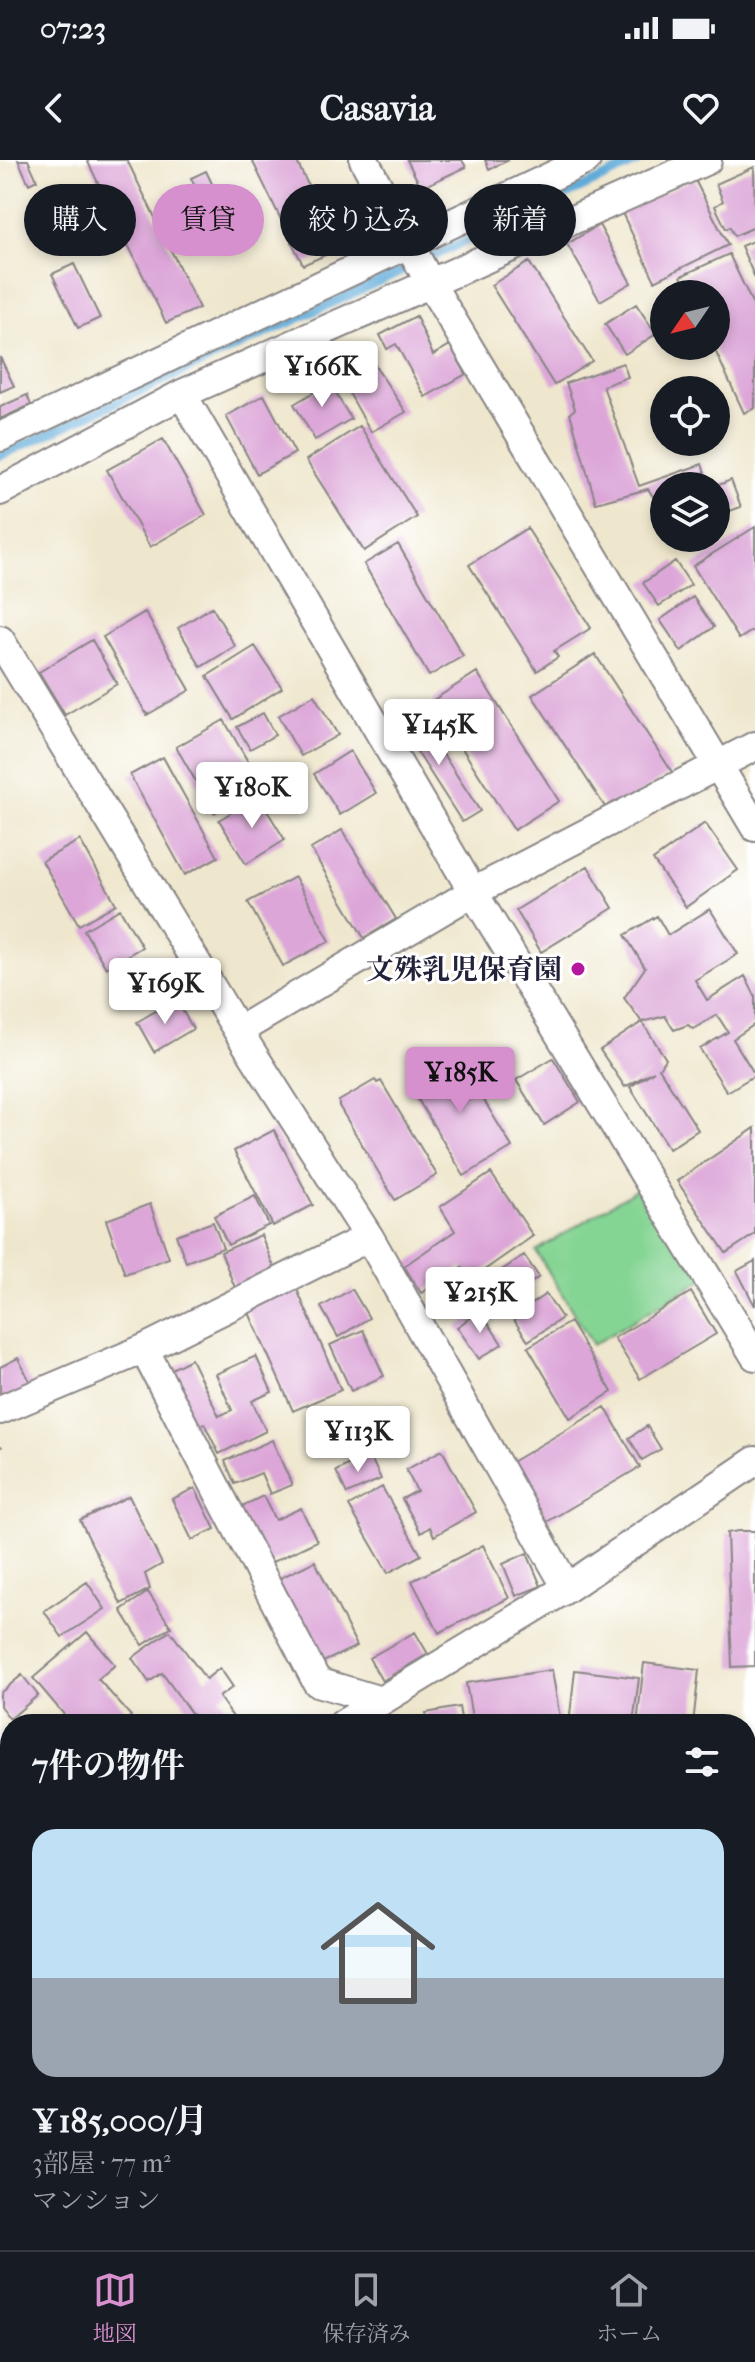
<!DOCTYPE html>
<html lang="ja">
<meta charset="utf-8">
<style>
body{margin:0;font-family:"IM FELL French Canon","Noto Serif JP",serif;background:#242831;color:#f1f3f6;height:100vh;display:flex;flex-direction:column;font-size:30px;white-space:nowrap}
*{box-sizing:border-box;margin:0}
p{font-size:26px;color:#9ea1a6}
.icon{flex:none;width:44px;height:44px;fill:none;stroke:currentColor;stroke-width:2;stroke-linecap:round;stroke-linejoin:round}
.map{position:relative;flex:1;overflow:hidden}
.sheet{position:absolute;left:0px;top:1554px;width:756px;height:536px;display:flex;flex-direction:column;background:#171b24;border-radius:32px 32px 0 0;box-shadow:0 4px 12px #0003}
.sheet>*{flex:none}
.hud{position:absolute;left:24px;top:24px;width:708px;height:72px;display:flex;gap:16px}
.needle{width:52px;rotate:235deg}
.tools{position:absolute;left:650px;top:120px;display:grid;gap:16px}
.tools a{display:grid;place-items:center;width:80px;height:80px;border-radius:50%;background:#171b24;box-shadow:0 4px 12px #0003;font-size:40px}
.price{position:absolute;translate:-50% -68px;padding:0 18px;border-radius:8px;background:#fff;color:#222;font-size:26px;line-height:52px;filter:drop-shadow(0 2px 4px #0008)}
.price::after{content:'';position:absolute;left:50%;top:48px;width:24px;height:18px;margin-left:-12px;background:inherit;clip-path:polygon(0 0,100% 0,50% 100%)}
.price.selected{background:#d690ce;color:#111}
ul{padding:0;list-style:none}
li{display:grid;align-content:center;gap:16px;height:424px;padding:0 32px}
li span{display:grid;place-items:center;height:248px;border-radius:24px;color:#555}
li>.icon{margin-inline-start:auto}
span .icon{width:144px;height:144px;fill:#fffc;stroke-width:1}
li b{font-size:34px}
h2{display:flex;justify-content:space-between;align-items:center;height:96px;padding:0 32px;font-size:34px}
.pill{padding:0 28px;border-radius:36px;background:#171b24;box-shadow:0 4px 12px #0003;font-size:28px;line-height:72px}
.pill.selected{background:#d690ce;color:#111}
.status{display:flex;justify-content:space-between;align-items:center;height:56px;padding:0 40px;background:#171b24;direction:ltr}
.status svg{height:22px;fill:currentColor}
header{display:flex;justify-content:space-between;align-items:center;height:104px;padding:0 32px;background:#171b24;font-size:36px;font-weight:700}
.dock{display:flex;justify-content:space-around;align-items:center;height:112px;border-top:2px solid #363941;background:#171b24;font-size:22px;color:#9ea1a6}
.dock a{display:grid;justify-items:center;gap:4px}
.dock .selected{color:#d690ce}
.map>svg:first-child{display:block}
.green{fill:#84d493;stroke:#537b67;stroke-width:2}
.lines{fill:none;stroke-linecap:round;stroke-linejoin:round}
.stream{stroke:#61abd9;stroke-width:9}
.building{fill:#dca6d8}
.minor-casing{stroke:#888484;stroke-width:32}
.trunk-casing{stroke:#888484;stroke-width:48}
.path{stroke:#888484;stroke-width:5;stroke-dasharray:2 6;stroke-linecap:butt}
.minor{stroke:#fff;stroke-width:28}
.trunk{stroke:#fff;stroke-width:44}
.poi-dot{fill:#b5179e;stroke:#fff;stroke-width:3}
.labels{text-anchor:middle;stroke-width:6;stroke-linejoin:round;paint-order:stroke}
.poi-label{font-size:28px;font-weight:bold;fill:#22223b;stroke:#fff;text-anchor:end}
</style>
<div class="status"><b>07:23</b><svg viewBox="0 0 49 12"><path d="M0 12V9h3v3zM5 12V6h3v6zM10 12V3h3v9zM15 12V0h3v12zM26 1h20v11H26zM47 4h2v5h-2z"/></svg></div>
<header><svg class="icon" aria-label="back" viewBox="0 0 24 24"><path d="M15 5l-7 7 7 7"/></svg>Casavia<svg class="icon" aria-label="heart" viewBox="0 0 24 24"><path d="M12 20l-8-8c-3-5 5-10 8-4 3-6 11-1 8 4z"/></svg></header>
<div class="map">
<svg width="755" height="2090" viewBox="0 0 755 2090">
<rect width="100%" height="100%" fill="#fff"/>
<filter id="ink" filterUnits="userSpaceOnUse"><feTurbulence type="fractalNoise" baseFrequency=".0125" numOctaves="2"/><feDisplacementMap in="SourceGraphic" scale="16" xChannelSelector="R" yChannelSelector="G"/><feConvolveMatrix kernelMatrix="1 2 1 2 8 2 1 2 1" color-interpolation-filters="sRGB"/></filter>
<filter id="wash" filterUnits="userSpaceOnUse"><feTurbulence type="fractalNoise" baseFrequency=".006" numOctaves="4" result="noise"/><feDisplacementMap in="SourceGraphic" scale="32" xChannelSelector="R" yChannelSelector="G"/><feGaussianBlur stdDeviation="1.8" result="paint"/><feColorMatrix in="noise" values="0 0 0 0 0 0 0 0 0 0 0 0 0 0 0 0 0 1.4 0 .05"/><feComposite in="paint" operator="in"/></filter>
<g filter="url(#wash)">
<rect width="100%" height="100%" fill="#efe7cd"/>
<!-- green -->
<path class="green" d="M648 1022 706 1117 593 1185 536 1091Z
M746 2056 755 2058V2090H725L727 2080H746Z"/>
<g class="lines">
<!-- stream -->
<path class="stream" d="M0 296 642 0"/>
</g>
<g id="blocks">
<!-- building -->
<path class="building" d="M18 0H28L37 20 29 24Z
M87 0H127L199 148 166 163Z
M252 0H296L339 89 303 105Z
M407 0H462L466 7 421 28Z
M485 0H509L489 9Z
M754 7 755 67 734 76 730 67 726 69 715 46 723 41 716 24Z
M206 11 241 85 225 92 191 18Z
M694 18 728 85 655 121 622 53Z
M50 59 58 70 38 83 31 71Z
M599 65 631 123 600 141 567 84Z
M755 80V118L741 86Z
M729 94 755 149V248L744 253 713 186H716V134H689L681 116Z
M529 102 592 201 554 225 491 125Z
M74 104 100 158 78 168 52 114Z
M636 144 656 174 625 194 605 164Z
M416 156 433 195 450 185 466 214 425 237 396 184 387 189 380 175Z
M353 189 360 202 369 197 406 252 371 272 331 201Z
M0 197 14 226 0 232Z
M623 203 628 217 603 226 639 326 702 304 709 326H664V353L648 329 596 343 570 253 575 249 566 223Z
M324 213 351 259 315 280 294 244 319 229 314 219Z
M27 235 31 245 0 259V247Z
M264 235 295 293 257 314 226 256Z
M360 266 417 357 364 391 306 300Z
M163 279 206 355 150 387 107 310Z
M731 320 741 347 716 356V326Z
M755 367V469L739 479 693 406Z
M527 368 591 468 554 491 558 497 537 511 469 405Z
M398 384 463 496 429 516 364 404Z
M675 401 691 425 659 446 643 423Z
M693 437 714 467 681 491 660 460Z
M212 447 235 486 201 507 178 468Z
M145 452 190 530 147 555 103 477Z
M92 480 117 524 65 555 39 512Z
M255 486 282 528 233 559 207 516Z
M595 494 672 612 609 653 532 535Z
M477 512 559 641 514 670 432 541Z
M314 535 338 575 301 596 278 556Z
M415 551 480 651 462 662 398 562Z
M263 553 275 575 250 589 237 567Z
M224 560 262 626 214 653 176 587Z
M350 591 376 633 340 655 314 614Z
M163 597 218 697 185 715 130 615Z
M258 636 285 680 246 704 219 660Z
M705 663 738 710 686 747 653 700Z
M342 670 396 759 364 778 311 689Z
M80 680 116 744 79 765 42 701Z
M588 706 613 748 541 792 516 750Z
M295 717 330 781 283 806 248 742Z
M120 749 142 787 106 808 84 770Z
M710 749 738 794 695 820 707 840 745 816 755 836V864L733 879 755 915 727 932 700 889 728 872 717 855 693 869 688 865 674 870 665 856 642 862 624 838 645 808 625 775 657 756 668 775Z
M176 839 193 869 154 892 137 862Z
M642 862 666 899 659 908 698 970 669 989 630 927 654 911 625 927 600 890Z
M456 894 512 987 464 1016 408 923Z
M553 898 580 942 544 965 516 920Z
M375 920 377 923 381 921 437 1015 395 1040 339 946V941Z
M755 968V1074L726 1093 677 1021Z
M274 970 313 1045 273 1066 234 991Z
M491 1013 533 1076 470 1120 462 1107 421 1133 404 1106 455 1071 440 1047Z
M255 1036 269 1065 228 1085 214 1056Z
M150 1044 169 1098 125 1114 106 1060Z
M213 1062 223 1088 186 1102 176 1075Z
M261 1075 278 1117 237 1133 221 1092Z
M524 1095 539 1117 504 1141 489 1119Z
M755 1101V1146L737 1111Z
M295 1125 341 1230 293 1251 246 1146Z
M352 1129 369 1158 338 1177 321 1147Z
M691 1132 716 1174 640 1219 614 1178Z
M546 1134 562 1158 528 1181 512 1157Z
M480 1151 502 1184 479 1199 457 1167Z
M570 1162 612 1232 570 1258 528 1187Z
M363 1170 384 1216 351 1231 330 1185Z
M256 1196 272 1232 252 1241 266 1271 219 1294 204 1263 185 1272 158 1216 191 1199 219 1256 232 1250 216 1214Z
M18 1198 33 1227 0 1245V1207Z
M605 1247 640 1307 545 1363 510 1303Z
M647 1266 661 1289 642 1300 629 1278Z
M272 1280 292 1325 270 1334 261 1313 235 1324 225 1301Z
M442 1290 476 1352 434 1376 430 1367 421 1373 402 1339 417 1331 406 1310Z
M369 1294 381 1319 347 1334 336 1311Z
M382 1327 421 1395 388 1413 349 1346Z
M195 1328 215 1369 192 1380 172 1339Z
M129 1336 162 1404 145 1414 150 1429 121 1444 80 1360Z
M263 1336 275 1360 301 1348 317 1381 264 1406 236 1349Z
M738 1371H755V1506L732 1507 727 1373Z
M483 1385 509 1438 439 1473 412 1421Z
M527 1393 541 1426 516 1436 503 1404Z
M315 1401 357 1486 315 1506 274 1421Z
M87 1422 105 1449 62 1477 44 1451Z
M148 1432 171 1467 143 1485 121 1450Z
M170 1471 206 1519 220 1508 233 1527 219 1537 235 1560 230 1564H199L162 1513 149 1522 132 1498Z
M87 1472 115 1505 98 1519 131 1556 122 1564H72L33 1518Z
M415 1472 428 1494 382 1521 369 1498Z
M644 1503 699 1510 693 1564H637Z
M552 1510 561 1564H473L466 1523Z
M575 1510 639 1518 633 1564H569Z
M22 1515 38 1535 10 1559 0 1546V1533Z
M459 1547 462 1564H428L426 1553Z
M746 1788 755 1789V1888L746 1886Z
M1 1888 10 1916V1961L0 1964Z
M753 1933H755V2008L746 2000Z
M10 1965V2050L2 2053 0 1968Z
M55 2081 56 2090H27L26 2084Z
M212 2086 213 2090H182V2088Z"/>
</g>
</g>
<g filter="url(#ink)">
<use href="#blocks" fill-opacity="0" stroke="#888484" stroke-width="2"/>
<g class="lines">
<!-- minor casing -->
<g class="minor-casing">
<path id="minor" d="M364 0 430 123 755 667
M182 234 473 732 755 1196
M0 277 586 0
M0 331 182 234 707 0
M0 480 238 871 369 1077 567 1428
M238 871 473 732 755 586
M144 1189 317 1522 381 1541
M0 1250 144 1189 369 1077
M343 1564 567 1428 755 1301
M0 1601 10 1603
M0 1687 10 1685
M0 1839 10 1829
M746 2033 755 2034
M0 2063 10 2061
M517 2090 519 2080"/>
</g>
<!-- trunk casing -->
<g class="trunk-casing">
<path id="trunk" d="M0 1650H10
M746 1679 755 1680
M746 1749 755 1750"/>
</g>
<!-- path -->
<path class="path" d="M0 1286V1292"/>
<!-- minor -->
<use href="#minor" class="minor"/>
<!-- trunk -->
<use href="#trunk" class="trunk"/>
</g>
</g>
<!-- markers -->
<circle class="poi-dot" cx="578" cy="809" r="8"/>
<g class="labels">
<!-- poi labels -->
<g class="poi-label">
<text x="562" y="819">文殊乳児保育園</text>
</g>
</g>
</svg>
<div class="tools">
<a><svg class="needle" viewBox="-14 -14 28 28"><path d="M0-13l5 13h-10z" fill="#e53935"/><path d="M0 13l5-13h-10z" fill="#9ea1a6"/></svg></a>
<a><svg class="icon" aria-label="locate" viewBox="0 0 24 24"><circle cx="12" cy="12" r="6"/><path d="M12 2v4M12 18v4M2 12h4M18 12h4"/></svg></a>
<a><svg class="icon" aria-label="layers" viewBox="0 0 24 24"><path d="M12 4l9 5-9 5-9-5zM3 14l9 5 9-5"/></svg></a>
</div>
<b class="price" style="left:322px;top:249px">¥166K</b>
<b class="price" style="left:439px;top:607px">¥145K</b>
<b class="price" style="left:252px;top:670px">¥180K</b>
<b class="price" style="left:165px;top:866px">¥169K</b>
<b class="price selected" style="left:460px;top:955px">¥185K</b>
<b class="price" style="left:480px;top:1175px">¥215K</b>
<b class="price" style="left:358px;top:1314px">¥113K</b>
<div class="hud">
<a class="pill">購入</a>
<a class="pill selected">賃貸</a>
<a class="pill">絞り込み</a>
<a class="pill">新着</a>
</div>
<section class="sheet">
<h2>7件の物件<svg class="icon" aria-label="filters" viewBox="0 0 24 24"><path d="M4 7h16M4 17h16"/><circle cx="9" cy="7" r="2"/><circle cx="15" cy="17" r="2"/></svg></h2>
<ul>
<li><span style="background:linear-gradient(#bfe0f5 60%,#9aa5b1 0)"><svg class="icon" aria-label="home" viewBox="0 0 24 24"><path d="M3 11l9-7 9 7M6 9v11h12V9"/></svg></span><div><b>¥185,000/月</b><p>3部屋 · 77 m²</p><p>マンション</p></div></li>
</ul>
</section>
</div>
<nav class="dock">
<a class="selected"><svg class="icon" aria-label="map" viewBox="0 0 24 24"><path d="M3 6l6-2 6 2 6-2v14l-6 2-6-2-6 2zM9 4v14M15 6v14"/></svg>地図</a>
<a><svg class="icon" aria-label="saved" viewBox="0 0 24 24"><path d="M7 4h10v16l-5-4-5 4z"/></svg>保存済み</a>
<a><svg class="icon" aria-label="home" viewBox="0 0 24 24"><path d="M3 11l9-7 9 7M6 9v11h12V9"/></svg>ホーム</a>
</nav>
